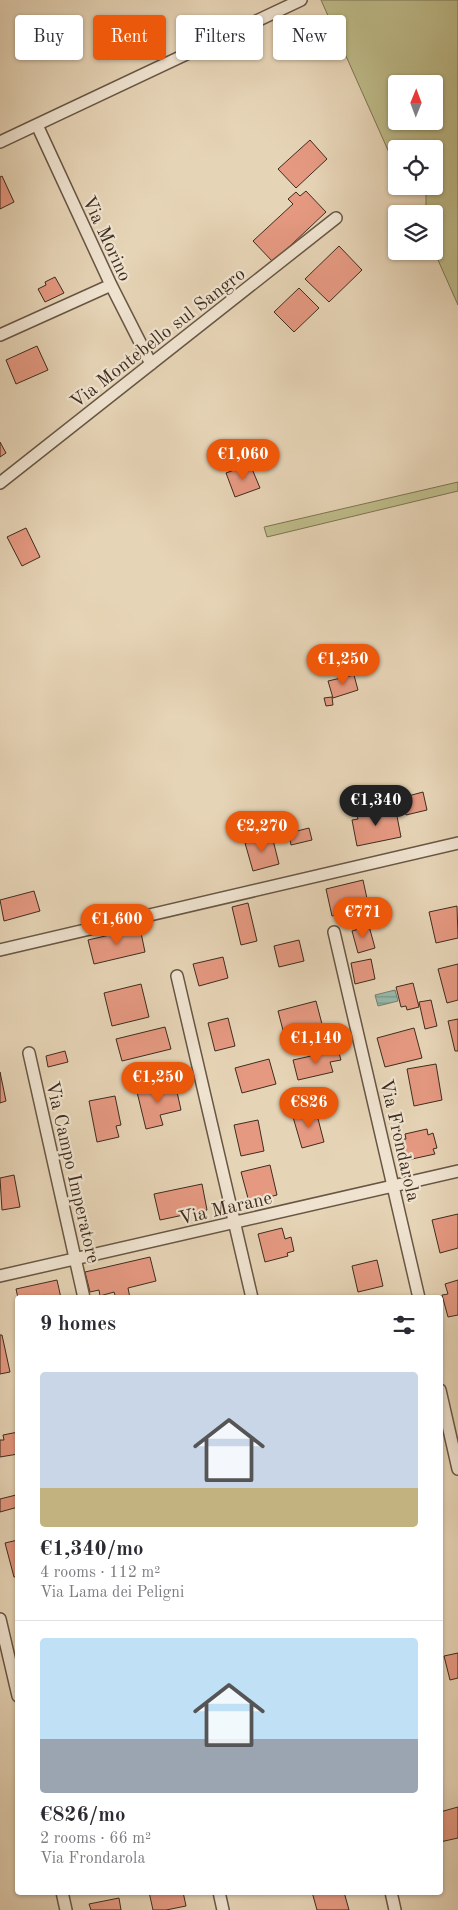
<!DOCTYPE html>
<meta charset="utf-8">
<style>
body{margin:0;font-family:"Old Standard TT",serif;background:#f7f7f7;color:#2b2b33;height:100vh;display:flex;flex-direction:column;font-size:19px;white-space:nowrap}
*{box-sizing:border-box;margin:0}
p{font-size:16px;color:#7c7c81}
.icon{flex:none;width:28px;height:28px;fill:none;stroke:currentColor;stroke-width:2;stroke-linecap:round;stroke-linejoin:round}
.map{position:relative;flex:1;overflow:hidden}
.panel{position:absolute;left:15px;top:1295px;width:428px;height:600px;display:flex;flex-direction:column;background:#fff;border-radius:5px;box-shadow:0 1px 4px #0004}
.panel>*{flex:none}
.hud{position:absolute;left:15px;top:15px;width:429px;height:45px;display:flex;gap:10px}
.needle{width:32px;rotate:1deg}
.controls{position:absolute;left:388px;top:75px;display:grid;gap:10px}
.controls a{display:grid;place-items:center;width:55px;height:55px;border-radius:5px;background:#fff;box-shadow:0 1px 4px #0004;font-size:25px}
.price{position:absolute;translate:-50% -42px;padding:0 11px;border-radius:18px;background:#ea580c;color:#fff;font-size:16px;line-height:32px;filter:drop-shadow(0 1px 2px #0008)}
.price::after{content:'';position:absolute;left:50%;top:30px;width:15px;height:11px;margin-left:-8px;background:inherit;clip-path:polygon(0 0,100% 0,50% 100%)}
.price.current{background:#222;color:#fff}
ul{padding:0;list-style:none}
li{display:grid;align-content:center;gap:10px;height:265px;padding:0 25px}
li+li{border-top:1px solid #e1e1e2}
li span{display:grid;place-items:center;height:155px;border-radius:5px;color:#555}
li>.icon{margin-inline-start:auto}
span .icon{width:90px;height:90px;fill:#fffc;stroke-width:1}
li b{font-size:21px}
h2{display:flex;justify-content:space-between;align-items:center;height:60px;padding:0 25px;font-size:21px}
.tag{padding:0 18px;border-radius:5px;background:#fff;box-shadow:0 1px 4px #0004;font-size:18px;line-height:45px}
.tag.current{background:#ea580c;color:#fff}
.map>svg:first-child{display:block}
.green{fill:#bdbb89;stroke:#7e7454;fill-rule:evenodd}
.water{fill:url(#water-rules);stroke:#738072}
.building{fill:#e59981;stroke:#3e2c1e}
.lines{fill:none;stroke-linecap:round;stroke-linejoin:round}
.minor-casing{stroke:#685644;stroke-width:14}
.minor{stroke:#efe3d0;stroke-width:11}
.labels{text-anchor:middle;stroke-width:4.5;stroke-linejoin:round;paint-order:stroke}
.street-label{font-size:19px;fill:#3e2c1e;stroke:#efe3d0}
</style>
<div class="map">
<svg width="458" height="1910" viewBox="0 0 458 1910">
<defs>
<pattern id="water-rules" width="6" height="5" patternUnits="userSpaceOnUse" patternTransform="scale(1.25)"><rect width="6" height="5" fill="#97b8aa"/><path d="M0 2.5h6" fill="none" stroke="#7d968a"/></pattern>
</defs>
<rect width="100%" height="100%" fill="#e6d4b6"/>
<filter id="stains"><feTurbulence type="fractalNoise" baseFrequency=".004" numOctaves="4"/><feColorMatrix values="0 0 0 0 .2 0 0 0 0 .09 0 0 0 0 .02 0 0 0 .5 -.17"/></filter>
<radialGradient id="worn" r=".72"><stop offset=".6" stop-color="#630" stop-opacity="0"/><stop offset="1" stop-color="#630" stop-opacity=".3"/></radialGradient>
<!-- green -->
<path class="green" d="M321 0H458V305L434 251V214H426V192L417 186H434V149H396V164L391 157ZM396 84H434V121H396Z
M458 482V491L267 537 264 527Z"/>
<!-- water -->
<path class="water" d="M395 990 398 1001 378 1006 375 995Z"/>
<!-- building -->
<path class="building" d="M310 140 327 159 296 188 278 169Z
M2 176 14 202 0 209V177Z
M306 191 326 212 273 262 253 241 293 204 288 199 296 192 300 196Z
M339 246 362 270 329 302 305 279Z
M55 277 64 293 45 302 38 289 46 285 45 282Z
M299 288 319 308 294 332 274 312Z
M37 346 48 370 16 384 6 360Z
M0 442 6 453 0 457Z
M250 464 260 488 235 497 226 473Z
M26 528 40 557 22 566 7 537Z
M354 675 358 690 333 698 328 681Z
M332 697 333 705 326 706 324 698Z
M423 792 427 810 406 815 403 805 399 807 397 799Z
M391 809 392 812 396 811 401 837 357 846 352 820 358 819 357 816Z
M309 828 312 840 291 845 289 833Z
M272 836 279 864 253 871 245 843Z
M363 880 369 908 332 916 326 889Z
M34 891 40 911 4 921 0 900Z
M248 903 257 941 241 945 232 907Z
M457 906 458 938 436 943 429 912Z
M369 926 375 948 358 953 352 931Z
M140 928 145 952 94 964 88 940Z
M299 940 304 961 279 967 274 946Z
M223 957 228 978 199 986 193 964Z
M371 959 375 979 355 984 351 963Z
M458 964V1000L447 1003 438 969Z
M413 983 419 1007 407 1010 406 1006 401 1007 396 987Z
M141 984 149 1017 112 1026 104 993Z
M431 1000 437 1026 425 1029 419 1002Z
M316 1001 322 1024 284 1034 278 1011Z
M228 1018 235 1046 215 1051 208 1023Z
M458 1019V1051H455L448 1021Z
M165 1027 171 1049 122 1061 116 1039Z
M414 1028 422 1058 385 1067 377 1038Z
M338 1050 341 1060 330 1062 333 1072 298 1080 293 1060Z
M65 1051 68 1062 48 1067 46 1056Z
M269 1059 276 1084 242 1093 235 1068Z
M436 1064 442 1100 414 1106 407 1069Z
M0 1072 6 1101 0 1103Z
M175 1083 181 1110 160 1115 163 1125 146 1129 137 1092Z
M115 1096 121 1125 116 1126 119 1137 97 1142 89 1101Z
M316 1111 324 1142 302 1148 293 1117Z
M258 1120 264 1151 241 1156 234 1125Z
M427 1129 428 1135 433 1133 437 1148 433 1149 435 1154 403 1161 398 1140 406 1139 405 1134Z
M270 1165 277 1195 249 1202 241 1172Z
M14 1175 20 1207 2 1210 0 1178Z
M202 1184 207 1210 160 1220 154 1194Z
M458 1214V1248L440 1253 432 1220Z
M282 1228 285 1239 291 1237 294 1251 287 1253 288 1256 265 1262 258 1234Z
M150 1257 156 1281 128 1288 130 1298H116L114 1292 100 1296 99 1290 90 1292 85 1272Z
M377 1260 383 1286 358 1292 352 1266Z
M57 1280 61 1298H18L16 1289Z
M458 1280V1315L448 1317 442 1295 448 1294 445 1284Z
M0 1335H2L10 1372 0 1374Z
M18 1432V1454L0 1457V1440H4L3 1435Z
M16 1495 18 1507 0 1512V1499Z
M18 1540V1577H14L5 1543Z
M458 1653V1678L450 1680 444 1656Z
M458 1807V1838L440 1842V1812Z
M149 1892H183L186 1906 166 1910H153Z
M312 1892H344L349 1910H317Z
M119 1898 121 1910H91L89 1904Z"/>
<g class="lines">
<!-- minor casing -->
<g class="minor-casing">
<path id="minor" d="M37 125 111 285 151 364
M0 142 301 0
M0 335 111 285
M0 483 336 218
M334 932 419 1298
M0 950 458 843
M177 976 252 1298
M29 1053 84 1298
M0 1276 458 1171
M440 1390 458 1469
M0 1619 18 1696
M62 1892 66 1910
M219 1892 223 1910
M391 1892 395 1910"/>
</g>
<!-- minor -->
<use href="#minor" class="minor"/>
</g>
<g class="labels">
<!-- street labels -->
<g class="street-label">
<text transform="translate(108 238) rotate(65)" y="7">Via Morino</text>
<text transform="translate(157 337) rotate(-38)" y="7">Via Montebello sul Sangro</text>
<text transform="translate(401 1140) rotate(77)" y="7">Via Frondarola</text>
<text transform="translate(74 1172) rotate(77)" y="7">Via Campo Imperatore</text>
<text transform="translate(225 1207) rotate(-13)" y="7">Via Marane</text>
</g>
</g>
<rect width="100%" height="100%" filter="url(#stains)"/>
<rect width="100%" height="100%" fill="url(#worn)"/>
</svg>
<div class="controls">
<a><svg class="needle" viewBox="-14 -14 28 28"><path d="M0-13l5 13h-10z" fill="#e53935"/><path d="M0 13l5-13h-10z" fill="#7c7c81"/></svg></a>
<a><svg class="icon" aria-label="locate" viewBox="0 0 24 24"><circle cx="12" cy="12" r="6"/><path d="M12 2v4M12 18v4M2 12h4M18 12h4"/></svg></a>
<a><svg class="icon" aria-label="layers" viewBox="0 0 24 24"><path d="M12 4l9 5-9 5-9-5zM3 14l9 5 9-5"/></svg></a>
</div>
<b class="price" style="left:243px;top:481px">€1,060</b>
<b class="price" style="left:343px;top:686px">€1,250</b>
<b class="price current" style="left:376px;top:827px">€1,340</b>
<b class="price" style="left:262px;top:853px">€2,270</b>
<b class="price" style="left:363px;top:939px">€771</b>
<b class="price" style="left:117px;top:946px">€1,600</b>
<b class="price" style="left:316px;top:1065px">€1,140</b>
<b class="price" style="left:158px;top:1104px">€1,250</b>
<b class="price" style="left:309px;top:1129px">€826</b>
<div class="hud">
<a class="tag">Buy</a>
<a class="tag current">Rent</a>
<a class="tag">Filters</a>
<a class="tag">New</a>
</div>
<section class="panel">
<h2>9 homes<svg class="icon" aria-label="filters" viewBox="0 0 24 24"><path d="M4 7h16M4 17h16"/><circle cx="9" cy="7" r="2"/><circle cx="15" cy="17" r="2"/></svg></h2>
<ul>
<li><span style="background:linear-gradient(#c9d6e8 75%,#c2b280 0)"><svg class="icon" aria-label="home" viewBox="0 0 24 24"><path d="M3 11l9-7 9 7M6 9v11h12V9"/></svg></span><div><b>€1,340/mo</b><p>4 rooms · 112 m²</p><p>Via Lama dei Peligni</p></div></li>
<li><span style="background:linear-gradient(#bfe0f5 65%,#9aa5b1 0)"><svg class="icon" aria-label="home" viewBox="0 0 24 24"><path d="M3 11l9-7 9 7M6 9v11h12V9"/></svg></span><div><b>€826/mo</b><p>2 rooms · 66 m²</p><p>Via Frondarola</p></div></li>
</ul>
</section>
</div>
